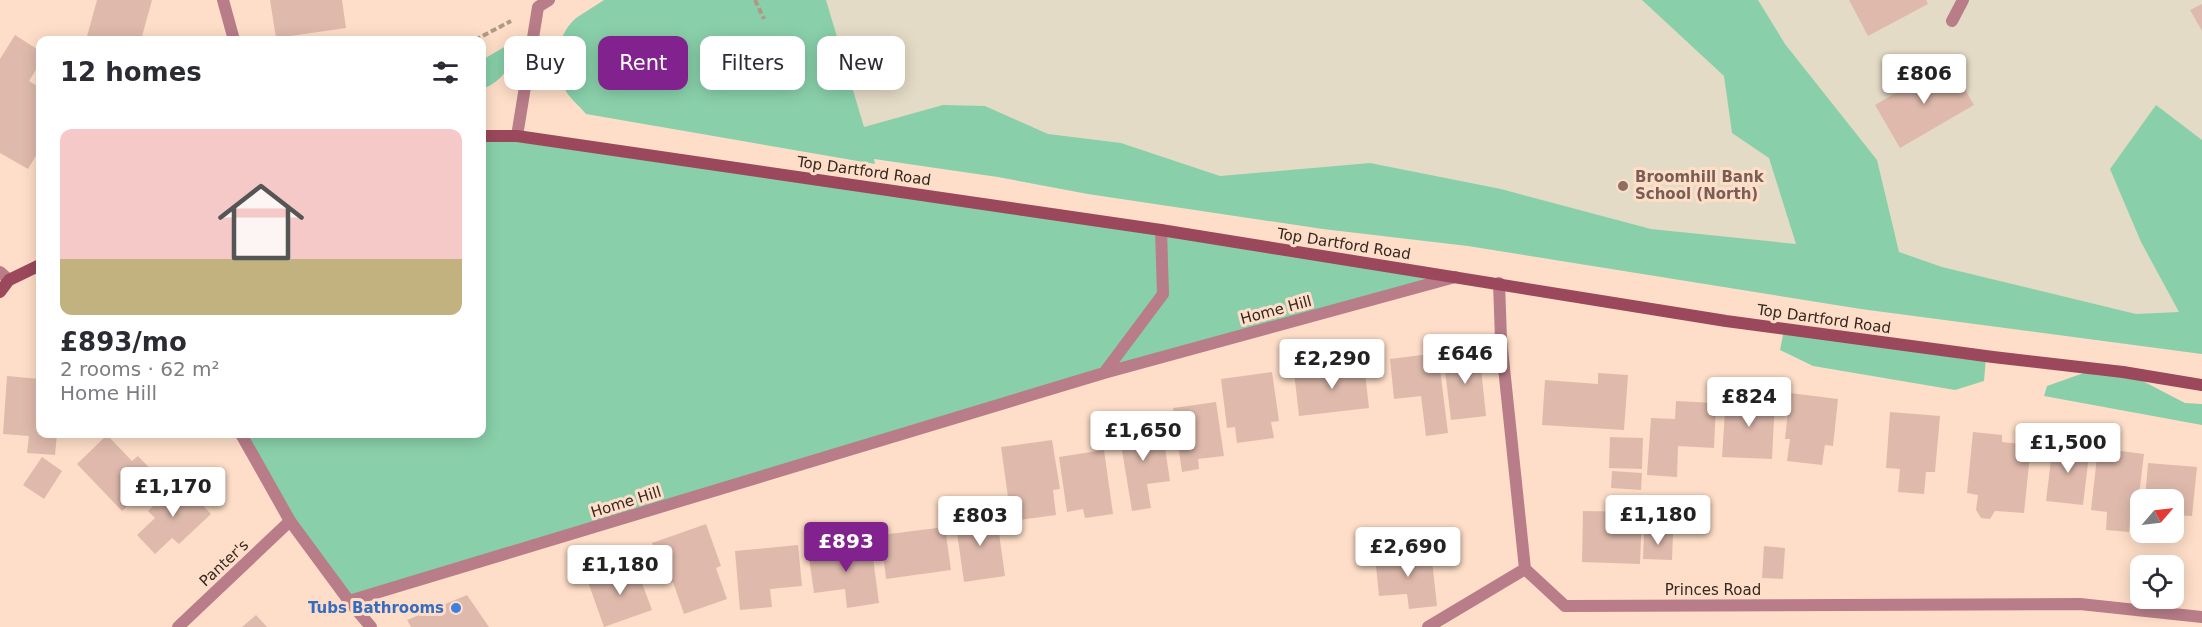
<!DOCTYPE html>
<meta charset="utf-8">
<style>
body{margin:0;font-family:"DejaVu Sans",sans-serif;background:#f2f2f3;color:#2b2b33;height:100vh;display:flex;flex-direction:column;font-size:22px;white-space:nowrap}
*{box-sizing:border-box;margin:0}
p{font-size:20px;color:#7c7c81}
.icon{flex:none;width:33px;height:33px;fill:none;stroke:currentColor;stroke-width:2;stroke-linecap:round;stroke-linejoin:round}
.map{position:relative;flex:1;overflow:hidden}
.panel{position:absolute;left:36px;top:36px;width:450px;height:402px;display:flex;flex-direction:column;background:#fff;border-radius:12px;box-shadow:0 3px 15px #0003}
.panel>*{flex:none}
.banner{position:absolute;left:504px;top:36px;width:570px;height:54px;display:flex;gap:12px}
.needle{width:39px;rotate:62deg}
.fabs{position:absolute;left:2130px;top:489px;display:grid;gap:12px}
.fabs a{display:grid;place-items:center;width:54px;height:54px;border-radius:12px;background:#fff;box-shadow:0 3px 15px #0003;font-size:30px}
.price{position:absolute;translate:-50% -51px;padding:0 14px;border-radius:6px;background:#fff;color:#222;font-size:20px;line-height:39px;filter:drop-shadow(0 2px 3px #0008)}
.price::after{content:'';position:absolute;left:50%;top:36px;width:18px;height:14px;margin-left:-9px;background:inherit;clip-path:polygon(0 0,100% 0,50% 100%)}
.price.active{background:#82228e;color:#fff}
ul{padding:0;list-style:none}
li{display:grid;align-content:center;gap:12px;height:318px;padding:0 24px}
li span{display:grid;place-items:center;height:186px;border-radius:12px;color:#555}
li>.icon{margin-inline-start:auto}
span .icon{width:108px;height:108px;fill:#fffc;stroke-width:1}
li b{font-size:26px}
h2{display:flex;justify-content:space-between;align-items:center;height:72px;padding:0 24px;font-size:26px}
.tag{padding:0 21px;border-radius:12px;background:#fff;box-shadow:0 3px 15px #0003;font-size:21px;line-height:54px}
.tag.active{background:#82228e;color:#fff}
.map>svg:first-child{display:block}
.education{fill:#e4dbc6}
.green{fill:#89d0aa}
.building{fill:#dfbaac}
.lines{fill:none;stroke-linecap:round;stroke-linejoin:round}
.path{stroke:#b09887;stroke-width:4;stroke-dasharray:6 3;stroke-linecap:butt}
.service{stroke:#b87d88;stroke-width:12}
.minor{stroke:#b87d88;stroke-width:12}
.tertiary{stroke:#b87d88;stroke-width:12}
.secondary{stroke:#9c485c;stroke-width:12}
.education-dot{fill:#8d6e63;stroke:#fedec8;stroke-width:2}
.shop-dot{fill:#3f7fe0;stroke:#fedec8;stroke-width:2}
.labels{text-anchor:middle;stroke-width:6;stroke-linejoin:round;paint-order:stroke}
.street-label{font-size:15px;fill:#33271f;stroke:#fedec8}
.education-label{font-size:15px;font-weight:bold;fill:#785e54;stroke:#fedec8;text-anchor:start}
.shop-label{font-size:15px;font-weight:bold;fill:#366cbe;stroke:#fedec8;text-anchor:end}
</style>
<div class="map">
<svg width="2202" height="627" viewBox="0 0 2202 627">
<rect width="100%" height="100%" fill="#fedec8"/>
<!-- education -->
<path class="education" d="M604 0H2202V354L1861 309 1468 246 1323 229 1088 194 998 177 900 163Z"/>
<!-- green -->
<path class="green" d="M604 0H826L864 127 943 105 985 106 1048 134 1121 143 1220 176 1370 163 1501 189 1651 229 1796 244 1769 158 1732 133 1724 76 1642 0H1758L1785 44 1877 160 1899 252 1942 267 2136 314 2179 312 2141 242 2110 169 2156 105 2202 140V354L1861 309 1468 246 1323 229 1088 194 998 177 874 159 875 164 586 114C580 107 572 100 567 93 554 69 554 37 576 18 585 12 595 6 604 0Z
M506 46C518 65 499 83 482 89V60Z
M482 137 1160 231 1162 294 1104 372 349 599 292 518 243 434H482Z
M1162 232 1455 276 1106 371 1164 295Z
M1784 330 1986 358 1984 381 1955 390 1813 366 1780 350Z
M2095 369 2133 376 2185 403 2202 404V425L2044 396 2047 386Z"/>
<!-- building -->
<path class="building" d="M97 0H152L141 40H86Z
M270 0H342L346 28 276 38Z
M1849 0H1926L1928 4 1868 36Z
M2202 4V31L2190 10Z
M15 35 40 51V63L29 81 40 88V149L28 169 0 153V59Z
M1949 62 1974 105 1900 148 1875 105Z
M1479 350 1486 416 1451 420 1443 354Z
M1438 353 1448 433 1426 436 1421 396 1394 399 1390 359Z
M1364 364 1369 408 1299 416 1294 372Z
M1272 372 1279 421 1271 422 1274 438 1237 443 1235 427 1227 428 1221 379Z
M1598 373 1628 375 1624 430 1542 425 1545 380 1598 384Z
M7 376 40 379V434H57L55 455 27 453 29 436 3 434Z
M1790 393 1838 399 1833 446 1825 445 1822 465 1787 461 1790 439H1785Z
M1726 396 1775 399 1772 459 1722 457Z
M1676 401 1716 403 1714 448 1678 446 1677 477 1647 475 1651 418 1675 419Z
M1216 402 1224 456 1198 459 1199 469 1182 472 1173 408Z
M1890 412 1940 416 1935 472H1926L1924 494 1898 492 1900 469 1886 468Z
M1138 423 1139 431 1162 428 1170 481 1147 484 1151 508 1132 511 1118 426Z
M1973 432 2002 435V442L2031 445 2024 513 1995 511 1990 519 1981 518 1976 510 1978 495 1967 493Z
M107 435 132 461 138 456 158 477 122 511 77 464Z
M1610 437 1643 438 1642 469 1609 468Z
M1052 440 1060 489 1053 490 1056 515 1019 520 1016 496 1008 497 1001 447Z
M2053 443 2090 447 2083 505 2046 501Z
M2098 448 2144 454 2137 512H2131L2129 532 2106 530 2107 512 2091 510Z
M1104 450 1113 514 1085 518 1083 509 1067 512 1059 457Z
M42 457 62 471 44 499 23 485Z
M2148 463 2197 467 2192 516 2174 515V500H2145Z
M1612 471 1642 473 1641 490 1611 488Z
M179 481 211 514 179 544 172 538 155 554 137 535 155 518 148 511Z
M1583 511 1642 512 1640 564 1582 562Z
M996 512 1005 576 964 582 955 518Z
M706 524 721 566 716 568 727 599 684 614 673 582 666 584 652 543Z
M945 527 951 570 886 579 881 535Z
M1644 533 1673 534 1672 560 1643 559Z
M871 543 879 603 847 608 845 589 814 593 808 551Z
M798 545 802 586 770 589 772 607 740 610 735 551Z
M1764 546 1785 548 1783 579 1762 578Z
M1431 551 1437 606 1409 609 1407 594 1379 596 1375 556Z
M635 564 652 610 604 627 588 582Z
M467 595 489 627H411L407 620Z
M256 615 267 627H242Z"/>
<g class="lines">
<!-- path -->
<path class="path" d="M755 0 764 19
M475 40 511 21"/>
<!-- service -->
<path class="service" d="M1952 21 1963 0"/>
<!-- minor -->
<path class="minor" d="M517 136 538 7 549 0
M1499 283 1501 339 1525 569 1565 606 2080 604 2202 617
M1104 373 1163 294 1161 230
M349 601 1104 373 1455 277
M178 627 290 521
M1428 627 1525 569"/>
<!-- tertiary -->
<path class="tertiary" d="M223 0 234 40
M0 272 9 280
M241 434 290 521 349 601 371 627"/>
<!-- secondary -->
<path class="secondary" d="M482 136H517L1161 230 1726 321 1993 357 2123 372 2202 385
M0 292 9 280 40 265"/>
</g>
<!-- markers -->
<circle class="education-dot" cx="1623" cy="186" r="6"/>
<circle class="shop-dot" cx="456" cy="608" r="6"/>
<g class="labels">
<!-- street labels -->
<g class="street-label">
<text transform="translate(864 171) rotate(8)" y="5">Top Dartford Road</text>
<text transform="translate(1344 244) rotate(9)" y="5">Top Dartford Road</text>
<text transform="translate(1276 310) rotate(-15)" y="5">Home Hill</text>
<text transform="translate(1824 319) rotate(8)" y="5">Top Dartford Road</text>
<text transform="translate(626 502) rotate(-17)" y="5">Home Hill</text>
<text transform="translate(224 563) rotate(-43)" y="5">Panter's</text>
<text x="1713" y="595">Princes Road</text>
</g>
<!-- education labels -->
<g class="education-label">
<text x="1635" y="182">Broomhill Bank<tspan x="1635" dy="17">School (North)</tspan></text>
</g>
<!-- shop labels -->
<g class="shop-label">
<text x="444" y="613">Tubs Bathrooms</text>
</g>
</g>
</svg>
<div class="fabs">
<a><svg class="needle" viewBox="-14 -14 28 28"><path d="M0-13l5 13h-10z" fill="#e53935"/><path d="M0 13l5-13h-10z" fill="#7c7c81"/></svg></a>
<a><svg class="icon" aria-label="locate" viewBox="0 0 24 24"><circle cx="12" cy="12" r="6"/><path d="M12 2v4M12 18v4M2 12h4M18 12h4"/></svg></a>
</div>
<b class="price" style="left:1924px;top:105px">£806</b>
<b class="price" style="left:1465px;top:385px">£646</b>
<b class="price" style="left:1332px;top:390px">£2,290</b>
<b class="price" style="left:1749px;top:428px">£824</b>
<b class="price" style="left:1143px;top:462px">£1,650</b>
<b class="price" style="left:2068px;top:474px">£1,500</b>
<b class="price" style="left:173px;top:518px">£1,170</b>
<b class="price" style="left:1658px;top:546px">£1,180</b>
<b class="price" style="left:980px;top:547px">£803</b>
<b class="price active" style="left:846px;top:573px">£893</b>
<b class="price" style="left:1408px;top:578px">£2,690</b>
<b class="price" style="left:620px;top:596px">£1,180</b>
<div class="banner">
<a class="tag">Buy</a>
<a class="tag active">Rent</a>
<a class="tag">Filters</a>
<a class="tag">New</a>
</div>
<section class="panel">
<h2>12 homes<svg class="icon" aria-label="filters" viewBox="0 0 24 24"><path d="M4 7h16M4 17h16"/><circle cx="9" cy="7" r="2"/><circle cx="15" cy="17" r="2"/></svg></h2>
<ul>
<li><span style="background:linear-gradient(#f6c9c9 70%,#c2b280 0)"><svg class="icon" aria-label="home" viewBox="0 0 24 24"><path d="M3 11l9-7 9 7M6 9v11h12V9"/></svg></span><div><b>£893/mo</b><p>2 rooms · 62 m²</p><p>Home Hill</p></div></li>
</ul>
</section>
</div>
